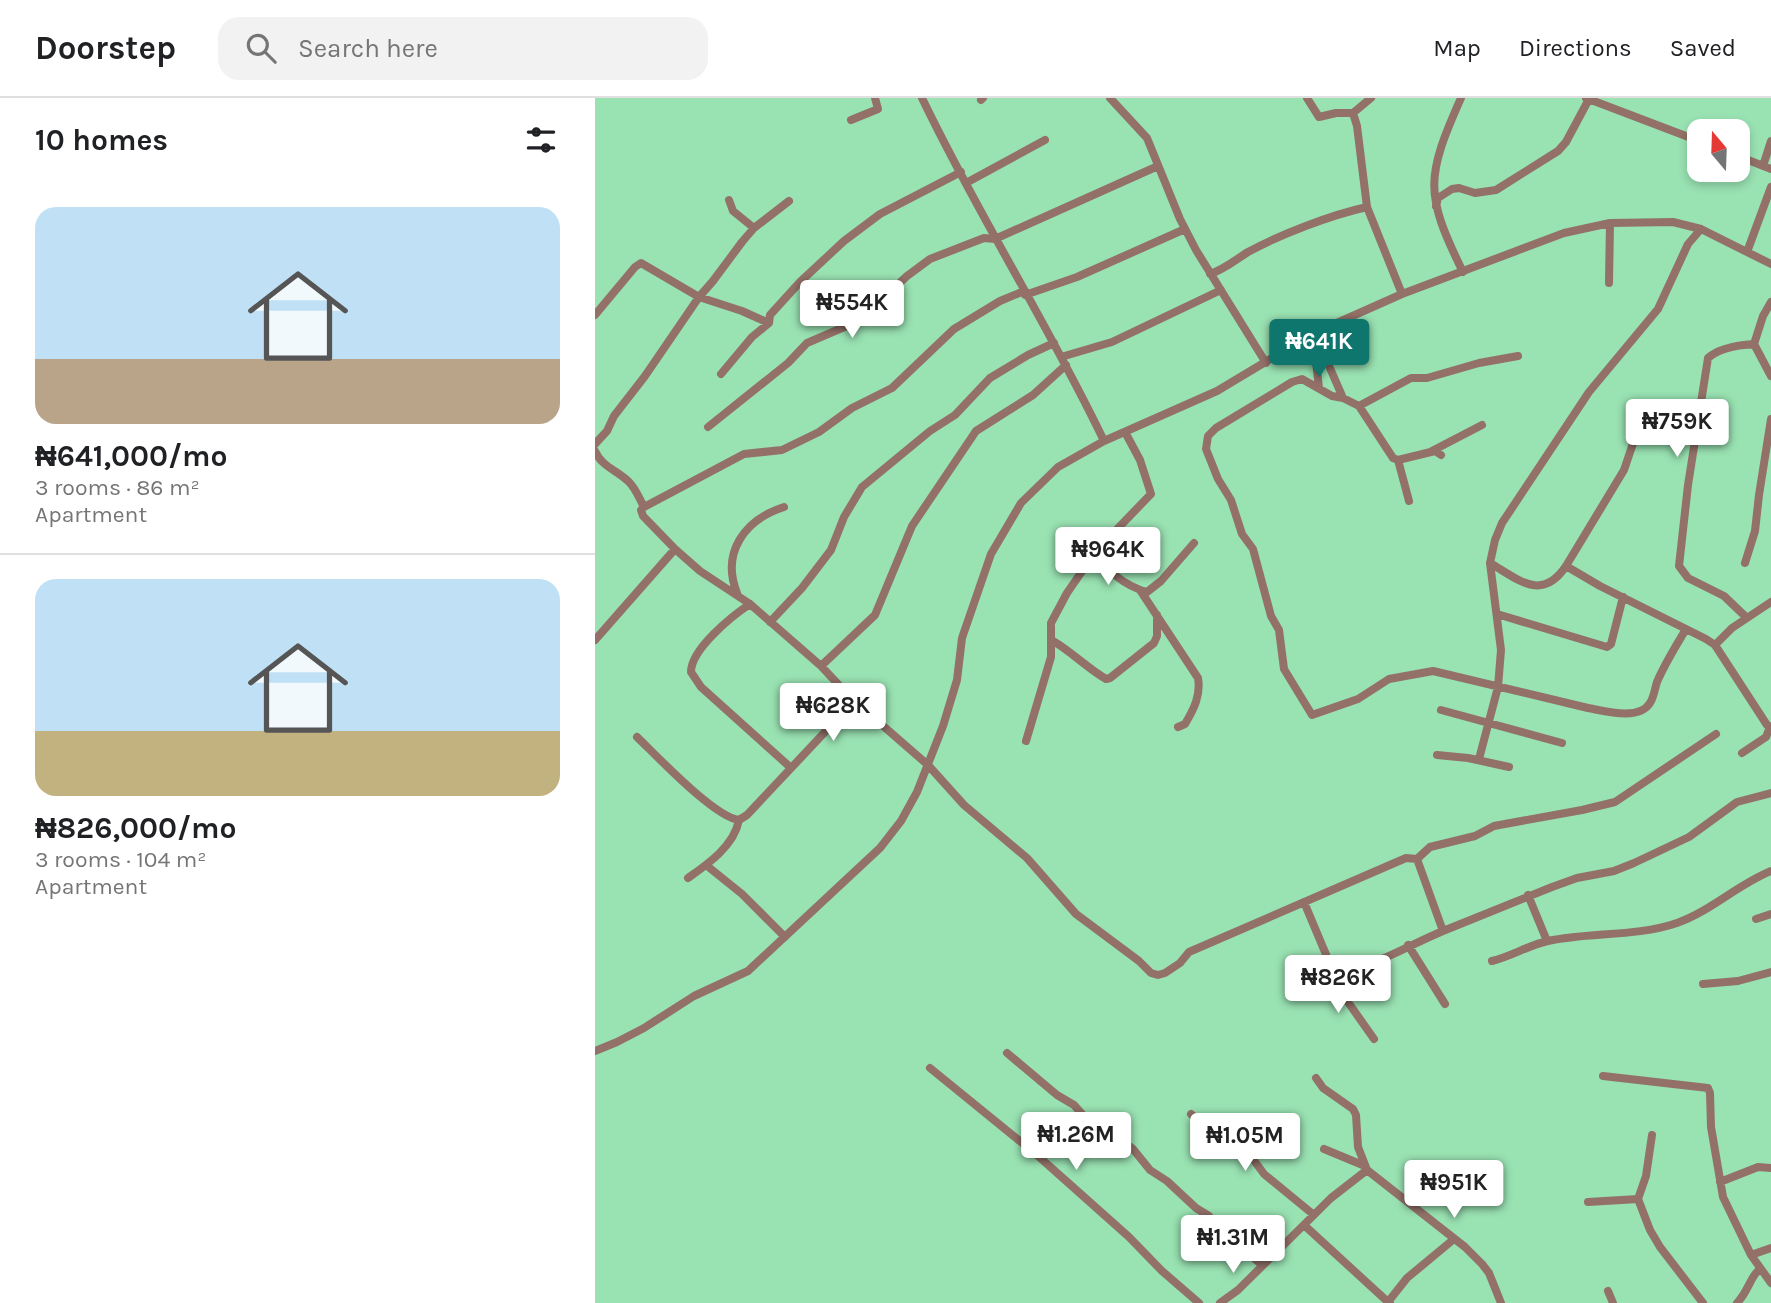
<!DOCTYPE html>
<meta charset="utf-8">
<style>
body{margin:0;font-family:Karla,sans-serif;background:#f2f2f2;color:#202124;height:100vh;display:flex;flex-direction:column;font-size:26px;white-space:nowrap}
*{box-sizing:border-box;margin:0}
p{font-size:23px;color:#757577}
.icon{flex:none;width:38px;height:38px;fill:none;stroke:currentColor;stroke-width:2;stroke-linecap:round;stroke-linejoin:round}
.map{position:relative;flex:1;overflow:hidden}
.details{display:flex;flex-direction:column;background:#fff;width:595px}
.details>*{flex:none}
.needle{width:46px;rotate:341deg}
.buttons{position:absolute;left:1092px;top:21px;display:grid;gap:14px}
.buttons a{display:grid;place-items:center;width:63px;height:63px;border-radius:14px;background:#fff;box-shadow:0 4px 10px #0003;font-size:35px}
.price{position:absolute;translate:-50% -60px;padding:0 16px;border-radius:7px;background:#fff;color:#222;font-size:23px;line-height:46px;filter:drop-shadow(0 2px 4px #0008)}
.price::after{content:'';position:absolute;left:50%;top:42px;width:21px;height:16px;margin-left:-10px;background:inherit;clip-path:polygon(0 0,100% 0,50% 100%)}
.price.on{background:#0f766e;color:#fff}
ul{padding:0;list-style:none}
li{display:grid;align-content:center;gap:14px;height:371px;padding:0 35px}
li+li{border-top:2px solid #e0e0e0}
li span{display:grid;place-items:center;height:217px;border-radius:21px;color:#555}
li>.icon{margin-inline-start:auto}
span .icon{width:126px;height:126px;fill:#fffc;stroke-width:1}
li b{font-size:30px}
h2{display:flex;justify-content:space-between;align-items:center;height:84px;padding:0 35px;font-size:30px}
header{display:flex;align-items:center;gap:42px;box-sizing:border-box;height:98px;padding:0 35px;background:#fff;border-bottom:2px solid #e0e0e0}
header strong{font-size:33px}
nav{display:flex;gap:38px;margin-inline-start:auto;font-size:24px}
.search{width:490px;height:63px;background:#f2f2f2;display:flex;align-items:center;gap:18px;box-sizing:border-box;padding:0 24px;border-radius:21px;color:#757577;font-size:26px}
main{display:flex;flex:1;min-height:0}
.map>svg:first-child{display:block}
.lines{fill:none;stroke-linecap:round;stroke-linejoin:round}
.minor{stroke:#937169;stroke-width:8}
</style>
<header>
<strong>Doorstep</strong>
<div class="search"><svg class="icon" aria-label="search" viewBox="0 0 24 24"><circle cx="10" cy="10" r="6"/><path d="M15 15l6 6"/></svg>Search here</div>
<nav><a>Map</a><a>Directions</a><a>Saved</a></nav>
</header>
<main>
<section class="details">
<h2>10 homes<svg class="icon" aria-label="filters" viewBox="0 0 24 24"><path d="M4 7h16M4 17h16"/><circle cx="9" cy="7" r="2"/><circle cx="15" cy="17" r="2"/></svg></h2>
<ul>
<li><span style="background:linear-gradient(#bfe0f5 70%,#b9a48a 0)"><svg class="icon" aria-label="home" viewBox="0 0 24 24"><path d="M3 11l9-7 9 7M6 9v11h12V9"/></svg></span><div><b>₦641,000/mo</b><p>3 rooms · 86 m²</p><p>Apartment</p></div></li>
<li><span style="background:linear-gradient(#bfe0f5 70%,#c2b280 0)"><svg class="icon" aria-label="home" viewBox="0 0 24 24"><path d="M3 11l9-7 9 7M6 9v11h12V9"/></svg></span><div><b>₦826,000/mo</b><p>3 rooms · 104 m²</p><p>Apartment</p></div></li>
</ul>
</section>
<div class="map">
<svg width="1176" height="1205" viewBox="0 0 1176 1205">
<rect width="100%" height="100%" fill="#99e2b2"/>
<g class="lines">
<!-- minor -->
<path class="minor" d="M327 0C383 117 453 226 509 343
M515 0 552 40 585 121 601 152 671 265
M712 0 724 19 741 15H758L776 0
M866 0C831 79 829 95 868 174
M991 0 1104 43
M386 2 388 0
M758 15 762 28 772 109 807 196
M256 22 283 11 280 0
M1143 58 1176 71
M1168 68 1176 43
M371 85 450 42
M134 102 138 113 159 130
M841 108 843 100 857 91 864 90 880 95 901 92 963 53 971 44 994 1
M1106 131 1093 146 1063 211 994 294 907 425 900 442 895 465C924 482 947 504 971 468L1005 488 1111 541 1120 547 1172 627 1176 629
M1152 154 1176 89
M615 176C630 171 640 162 653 154 686 136 736 117 772 109
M1014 185 1015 125
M430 197 482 179 590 131
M1176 204 1168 218 1159 246 1176 278
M0 217 40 169 46 165 104 199 147 213 174 225
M717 236 728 254 748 300
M723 248 721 263 724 290
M466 259 517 244 626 192
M126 276 157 239 174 225 175 217 205 184 249 143 285 116 366 74
M764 308 816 280H832L884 265 923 258
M113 329 193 265 212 245 254 227 271 216 312 178 335 161 389 140 400 141 563 68
M0 346 12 333 19 318 50 278 104 199 118 183 147 144 159 130 194 103
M0 353C7 369 22 372 34 384 41 391 44 400 49 409L46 412 48 418 80 451 105 473 155 506 226 568 256 600 333 667 369 707 432 760 481 816 544 863 556 875 563 877 570 875 585 865 594 854 811 760 822 761 848 833 957 789 982 780 1019 773 1039 765 1094 739 1142 704 1176 695
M835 354 887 327
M846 357 840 353 803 362 798 360 764 308 748 300 737 298 707 281 697 284 621 330 613 338 611 351 623 381 636 402 647 436 658 451 676 518 684 532 689 571 717 617 763 601 794 581 838 573 993 610C1010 613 1044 623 1055 605 1059 599 1060 590 1062 584 1070 565 1081 548 1091 531
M803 362 814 403
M49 409 149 356 187 352 224 334 257 310 297 290 359 231 405 203 429 193
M501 453C511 473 530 488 552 494L566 483 599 445
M1150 465 1160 433 1164 397 1176 321
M971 468 1029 372 1049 313
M545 492 603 580C606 597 599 611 590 626L583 629
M142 495C126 455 149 422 189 409
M155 506C137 518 96 551 96 574L106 589 195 669
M902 516 1012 549 1016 546 1028 499
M1152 520 1129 498 1093 480 1084 468 1093 387 1113 260C1124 250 1144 247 1159 246
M175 524 207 490 236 452 249 419 267 389 335 333 360 317 395 280 433 257 459 245
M0 542 80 451
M458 543C477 554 492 570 511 581L515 580 559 545 562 538V517
M1120 547 1137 530 1176 504
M226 568 280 517 317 428 381 333 438 297 471 267
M846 612 967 645
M42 639C62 658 119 719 144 722
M431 643 456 559V525L472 495 501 453 556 396 545 362 530 334
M1147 655 1171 639 1175 629
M842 657 873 660 914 669
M884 661 903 589 906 552 895 465
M822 761 835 749 880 738 899 728 987 712 1020 704 1121 636
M111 767 147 796 190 839
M93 780C113 766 139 748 144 722L152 717 229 635 256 600
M933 797 952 843
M709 804 748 897 779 941
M1161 821 1176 816
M813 847 850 906
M897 863C917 858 934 847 953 843 995 834 1041 839 1082 825 1116 813 1142 787 1176 773
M740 876C779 869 812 848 848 833
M1108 886 1143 883 1176 874
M0 953 22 944 49 930 99 898 153 873 285 750 306 723 322 694 348 628 362 582 367 540 396 456 426 405 463 369 509 343 622 293 717 236 807 196 969 135 1015 125 1078 124 1106 131 1176 166
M412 955 462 997 479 1007 494 1024 522 1039 538 1051 555 1072 572 1083 601 1110 614 1118 627 1133 667 1167
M335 970 442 1057 534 1139 567 1173 604 1205
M1008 978 1113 990 1115 995 1116 1029 1128 1099 1156 1157 1176 1185
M721 980 728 990 758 1011 761 1017 763 1049 772 1072 870 1149 887 1166 894 1175 906 1205
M596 1016 630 1047 658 1061 669 1076 719 1117
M1057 1037 1051 1078 1043 1101 1055 1132 1065 1149 1108 1205
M729 1051 770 1068
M1125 1084 1163 1069 1176 1070
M993 1104 1043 1101
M709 1127 793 1204
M1156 1157 1176 1150
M1013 1193 1018 1205
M625 1205 643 1192 736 1100 772 1072
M795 1205 793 1204 812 1180 859 1141
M1142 1205C1153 1194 1156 1177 1165 1171"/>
</g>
</svg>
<div class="buttons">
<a><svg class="needle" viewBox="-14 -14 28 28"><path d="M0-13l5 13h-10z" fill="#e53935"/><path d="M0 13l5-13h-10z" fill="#757577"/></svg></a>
</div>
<b class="price" style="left:257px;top:242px">₦554K</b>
<b class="price on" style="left:724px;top:281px">₦641K</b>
<b class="price" style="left:1082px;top:361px">₦759K</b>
<b class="price" style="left:513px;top:489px">₦964K</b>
<b class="price" style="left:238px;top:645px">₦628K</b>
<b class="price" style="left:743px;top:917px">₦826K</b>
<b class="price" style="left:481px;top:1074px">₦1.26M</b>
<b class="price" style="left:650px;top:1075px">₦1.05M</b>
<b class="price" style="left:859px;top:1122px">₦951K</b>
<b class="price" style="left:638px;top:1177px">₦1.31M</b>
</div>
</main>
